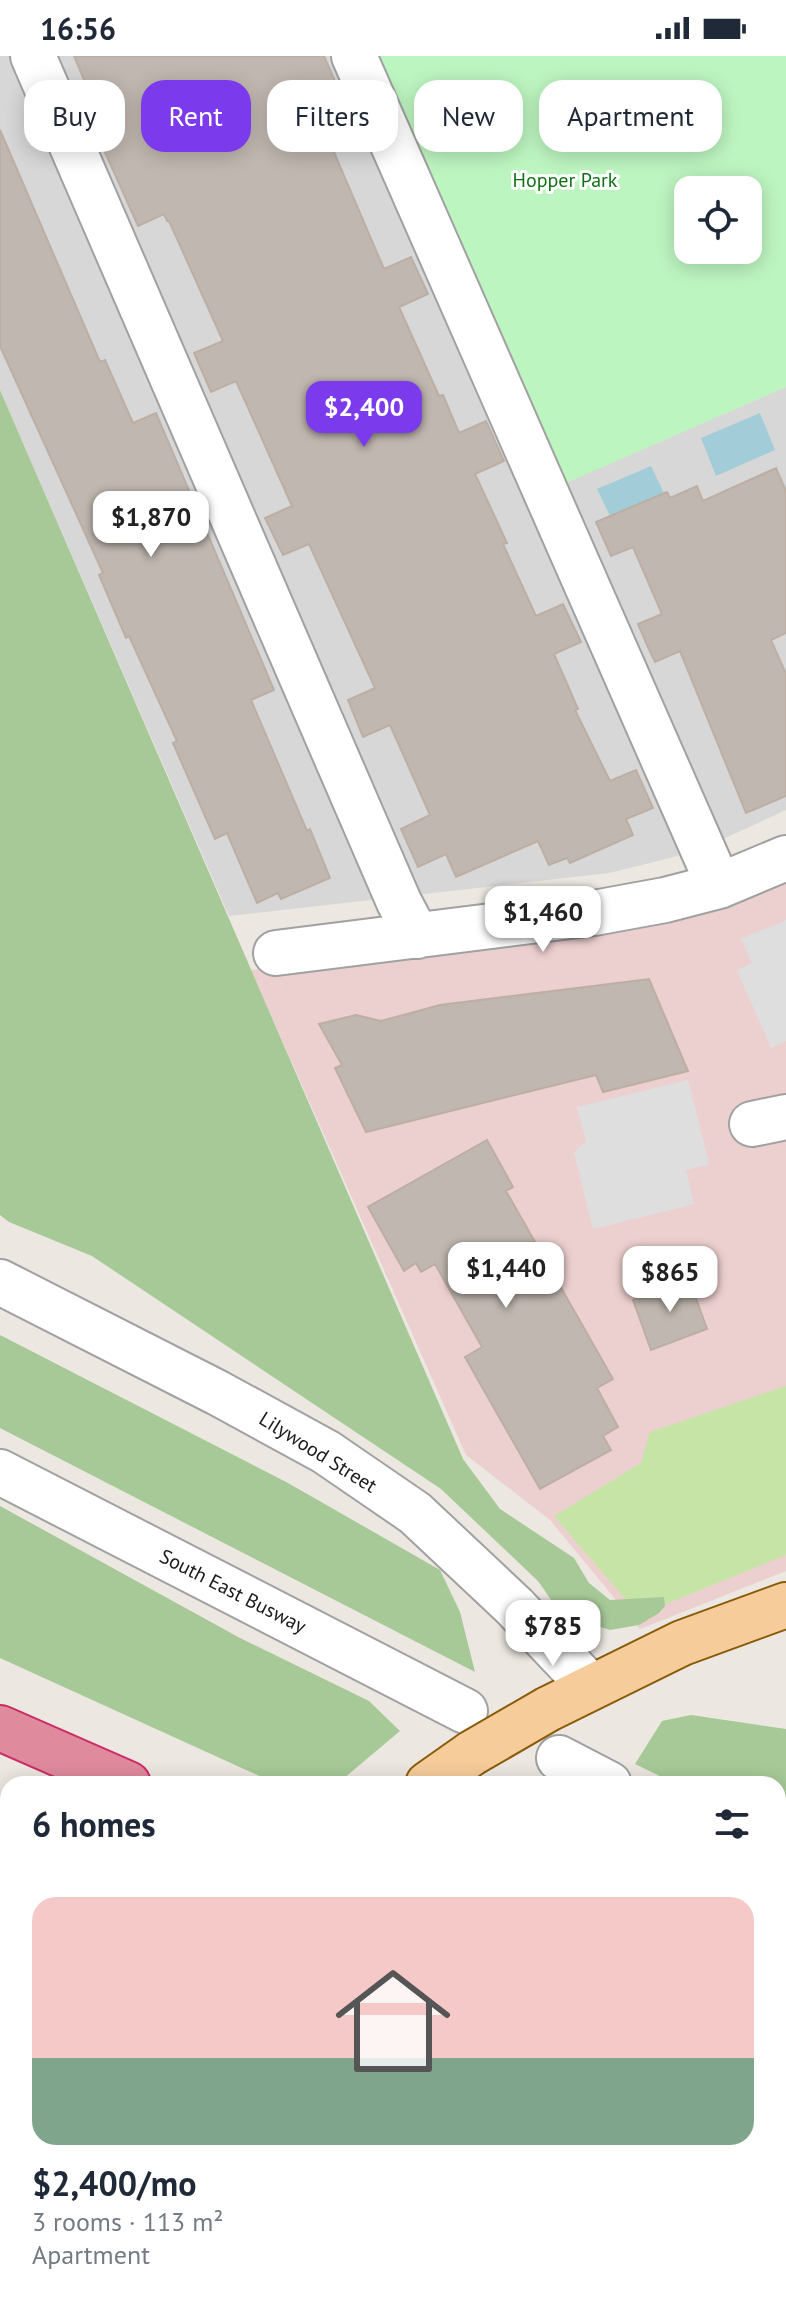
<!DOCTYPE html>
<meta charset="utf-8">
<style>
body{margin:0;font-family:"PT Sans",sans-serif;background:#f6f6f7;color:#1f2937;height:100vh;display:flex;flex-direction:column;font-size:30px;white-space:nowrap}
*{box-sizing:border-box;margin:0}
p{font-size:26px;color:#747a83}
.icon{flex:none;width:44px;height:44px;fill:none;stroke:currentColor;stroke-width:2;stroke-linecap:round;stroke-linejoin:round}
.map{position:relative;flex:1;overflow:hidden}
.details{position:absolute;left:0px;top:1720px;width:786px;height:536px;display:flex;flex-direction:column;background:#fff;border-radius:24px 24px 0 0;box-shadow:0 4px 20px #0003}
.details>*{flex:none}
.top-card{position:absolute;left:24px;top:24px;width:738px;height:72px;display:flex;gap:16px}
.controls{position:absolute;left:674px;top:120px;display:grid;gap:16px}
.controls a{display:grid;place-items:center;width:88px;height:88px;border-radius:16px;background:#fff;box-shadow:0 4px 20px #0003;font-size:40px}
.price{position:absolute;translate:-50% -68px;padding:0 18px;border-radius:16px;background:#fff;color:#222;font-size:26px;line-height:52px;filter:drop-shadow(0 2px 4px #0008)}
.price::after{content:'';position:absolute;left:50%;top:48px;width:24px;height:18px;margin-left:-12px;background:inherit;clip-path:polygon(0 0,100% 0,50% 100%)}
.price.selected{background:#7c3aed;color:#fff}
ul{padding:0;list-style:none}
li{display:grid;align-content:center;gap:16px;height:424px;padding:0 32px}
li+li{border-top:2px solid #e0e1e3}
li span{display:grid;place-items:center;height:248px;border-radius:24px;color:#555}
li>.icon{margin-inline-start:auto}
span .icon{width:144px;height:144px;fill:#fffc;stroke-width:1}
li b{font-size:34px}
h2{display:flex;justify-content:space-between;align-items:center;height:96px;padding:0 32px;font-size:34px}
.chip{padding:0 28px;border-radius:24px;background:#fff;box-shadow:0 4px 20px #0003;font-size:28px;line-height:72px}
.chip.selected{background:#7c3aed;color:#fff}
.status{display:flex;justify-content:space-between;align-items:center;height:56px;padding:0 40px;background:#fff;direction:ltr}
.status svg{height:22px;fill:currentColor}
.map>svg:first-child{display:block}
.residential{fill:#d8d7d7}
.commercial{fill:#ecd0cf}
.grass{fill:#c7e4a7}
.forest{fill:#a7c997}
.park{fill:#bdf5c0;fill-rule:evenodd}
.parking{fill:#dedede}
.water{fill:#a2cdd8}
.building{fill:#c0b7b0;stroke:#bcaea3;stroke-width:2}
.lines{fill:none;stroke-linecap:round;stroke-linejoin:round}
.minor-casing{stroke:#a1a1a1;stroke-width:48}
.major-casing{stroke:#895a08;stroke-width:48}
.highway-casing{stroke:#cb2c67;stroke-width:48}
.minor{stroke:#fff;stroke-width:44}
.major{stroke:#f6cc9b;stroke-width:44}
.highway{stroke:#e08a9d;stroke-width:44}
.major-bridge-casing{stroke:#895a08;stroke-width:48;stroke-linecap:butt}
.major-bridge{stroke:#f6cc9b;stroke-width:44}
.labels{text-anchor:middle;stroke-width:6;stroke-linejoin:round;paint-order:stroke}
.park-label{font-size:20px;fill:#107015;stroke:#fff}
.street-label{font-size:20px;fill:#1a1a1a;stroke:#fff}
</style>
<div class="status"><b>16:56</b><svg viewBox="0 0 49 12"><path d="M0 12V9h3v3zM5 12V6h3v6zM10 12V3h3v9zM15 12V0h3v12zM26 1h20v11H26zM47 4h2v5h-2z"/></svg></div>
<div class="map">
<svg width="786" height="2256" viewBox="0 0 786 2256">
<rect width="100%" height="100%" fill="#ece7e0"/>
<!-- residential -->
<path class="residential" d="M0 0H378L564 427 786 331V754L723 783 674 801 609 817 229 860 0 334Z"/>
<!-- commercial -->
<path class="commercial" d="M786 820V1515L640 1573 550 1464 466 1399 251 914 638 873 691 861Z
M134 2248H161L181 2256H89Z"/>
<!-- grass -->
<path class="grass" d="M786 1330V1499L639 1559 554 1460 641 1407 650 1376Z"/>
<!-- forest -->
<path class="forest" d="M0 334 463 1403 500 1453 574 1502 589 1527 610 1544 664 1541 665 1550 659 1557 639 1569 610 1574 584 1566 554 1548 538 1525 441 1433 92 1200 9 1166 0 1159Z
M0 1279 288 1427 440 1514 460 1556 475 1616 0 1372Z
M0 1450 240 1582 369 1645 400 1675 337 1728H277L0 1602Z
M691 1659 786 1673V1784L778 1780V1728H676L635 1708 662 1665Z
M778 1858 786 1862V1995L778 1991Z"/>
<!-- park -->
<path class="park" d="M378 0H786V331L564 428ZM688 134H748V194H688Z"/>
<!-- parking -->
<path class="parking" d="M786 864V985L771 992 737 914 752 907 741 883Z
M688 1024 709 1108 686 1114 694 1148 593 1173 574 1096 586 1086 577 1051Z"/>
<!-- water -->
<path class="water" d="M760 357 775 394 716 420 701 382Z
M651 410 664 437 610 460 597 433Z"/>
<!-- building -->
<path class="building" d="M74 0H324L357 75 330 87 384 213 411 201 428 238 399 251 439 340 443 339 459 377 486 365 504 405 475 418 507 487 503 488 536 560 563 548 581 586 554 598 578 653 575 654 610 725 636 714 653 752 626 763 633 779 570 807 567 802 549 809 538 785 456 821 446 798 418 811 401 773 430 759 390 669 363 681 348 644 375 632 309 488 283 499 265 462 292 450 236 325 211 336 194 297 223 285 169 165H167L164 158 138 170 104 94 112 90Z
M0 74 100 306 105 304 133 367 156 357 274 634 251 644 307 775 310 773 330 822 281 843 278 837 257 847 227 777 215 783 173 687 177 685 129 580 126 582 99 519 103 517 0 290Z
M776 412 786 435V577L771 584 786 618V740L746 757 680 595 655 606 647 589 638 568 662 558 633 491 611 500 596 466 667 436 670 442 697 430 703 445Z
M649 923 688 1015 603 1036 596 1019 366 1076 335 1012 342 1009 319 968 356 959 381 965 440 949Z
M487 1084 513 1131 506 1135 613 1323 597 1332 618 1371 603 1380 611 1394 540 1433 465 1301 482 1291 435 1208 421 1216 416 1207 404 1215 368 1151Z
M689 1223 707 1273 651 1294 633 1244Z"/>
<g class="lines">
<!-- minor casing -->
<g class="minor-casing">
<path id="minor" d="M33 0 399 846 417 880
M354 0 719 830
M276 897 594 857 665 844 719 830 786 802
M752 1068 786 1061
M0 1226 218 1337 326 1396 415 1457 514 1550 590 1630
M0 1416 465 1655
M559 1702 609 1728
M778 1814 786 1818"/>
</g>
<!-- major casing -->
<g class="major-casing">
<path id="major" d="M548 1653 682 1587 786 1549
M428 1728 472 1697
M0 2057 8 2051"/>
</g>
<!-- highway casing -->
<g class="highway-casing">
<path id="highway" d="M0 1672 128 1728
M0 1821 8 1824
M778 2028 786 2033
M778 2166 786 2170"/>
</g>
<!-- minor -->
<use href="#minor" class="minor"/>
<!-- major -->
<use href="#major" class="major"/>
<!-- highway -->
<use href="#highway" class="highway"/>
<!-- major-bridge casing -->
<g class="major-bridge-casing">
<path id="major-bridge" d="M472 1697 548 1653"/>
</g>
<!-- major-bridge -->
<use href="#major-bridge" class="major-bridge"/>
</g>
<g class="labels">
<!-- park labels -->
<g class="park-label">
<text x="565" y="131">Hopper Park</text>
</g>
<!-- street labels -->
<g class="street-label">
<text transform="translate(318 1396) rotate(32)" y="7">Lilywood Street</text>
<text transform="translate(233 1535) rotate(27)" y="7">South East Busway</text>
</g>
</g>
</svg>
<div class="controls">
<a><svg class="icon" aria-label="locate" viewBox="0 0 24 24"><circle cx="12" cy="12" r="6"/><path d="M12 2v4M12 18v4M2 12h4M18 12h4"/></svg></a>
</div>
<b class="price selected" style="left:364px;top:393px">$2,400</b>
<b class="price" style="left:151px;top:503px">$1,870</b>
<b class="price" style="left:543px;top:898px">$1,460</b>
<b class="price" style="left:506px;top:1254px">$1,440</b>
<b class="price" style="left:670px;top:1258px">$865</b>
<b class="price" style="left:553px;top:1612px">$785</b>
<div class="top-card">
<a class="chip">Buy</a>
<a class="chip selected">Rent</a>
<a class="chip">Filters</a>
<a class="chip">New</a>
<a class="chip">Apartment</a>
</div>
<section class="details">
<h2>6 homes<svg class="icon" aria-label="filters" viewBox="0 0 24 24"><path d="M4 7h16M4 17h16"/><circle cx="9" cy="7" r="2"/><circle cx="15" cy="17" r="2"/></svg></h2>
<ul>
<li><span style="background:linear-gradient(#f6c9c9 65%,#7fa58c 0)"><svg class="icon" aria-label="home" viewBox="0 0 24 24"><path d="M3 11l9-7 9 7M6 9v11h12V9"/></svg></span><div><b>$2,400/mo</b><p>3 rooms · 113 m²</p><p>Apartment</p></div></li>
</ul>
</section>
</div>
